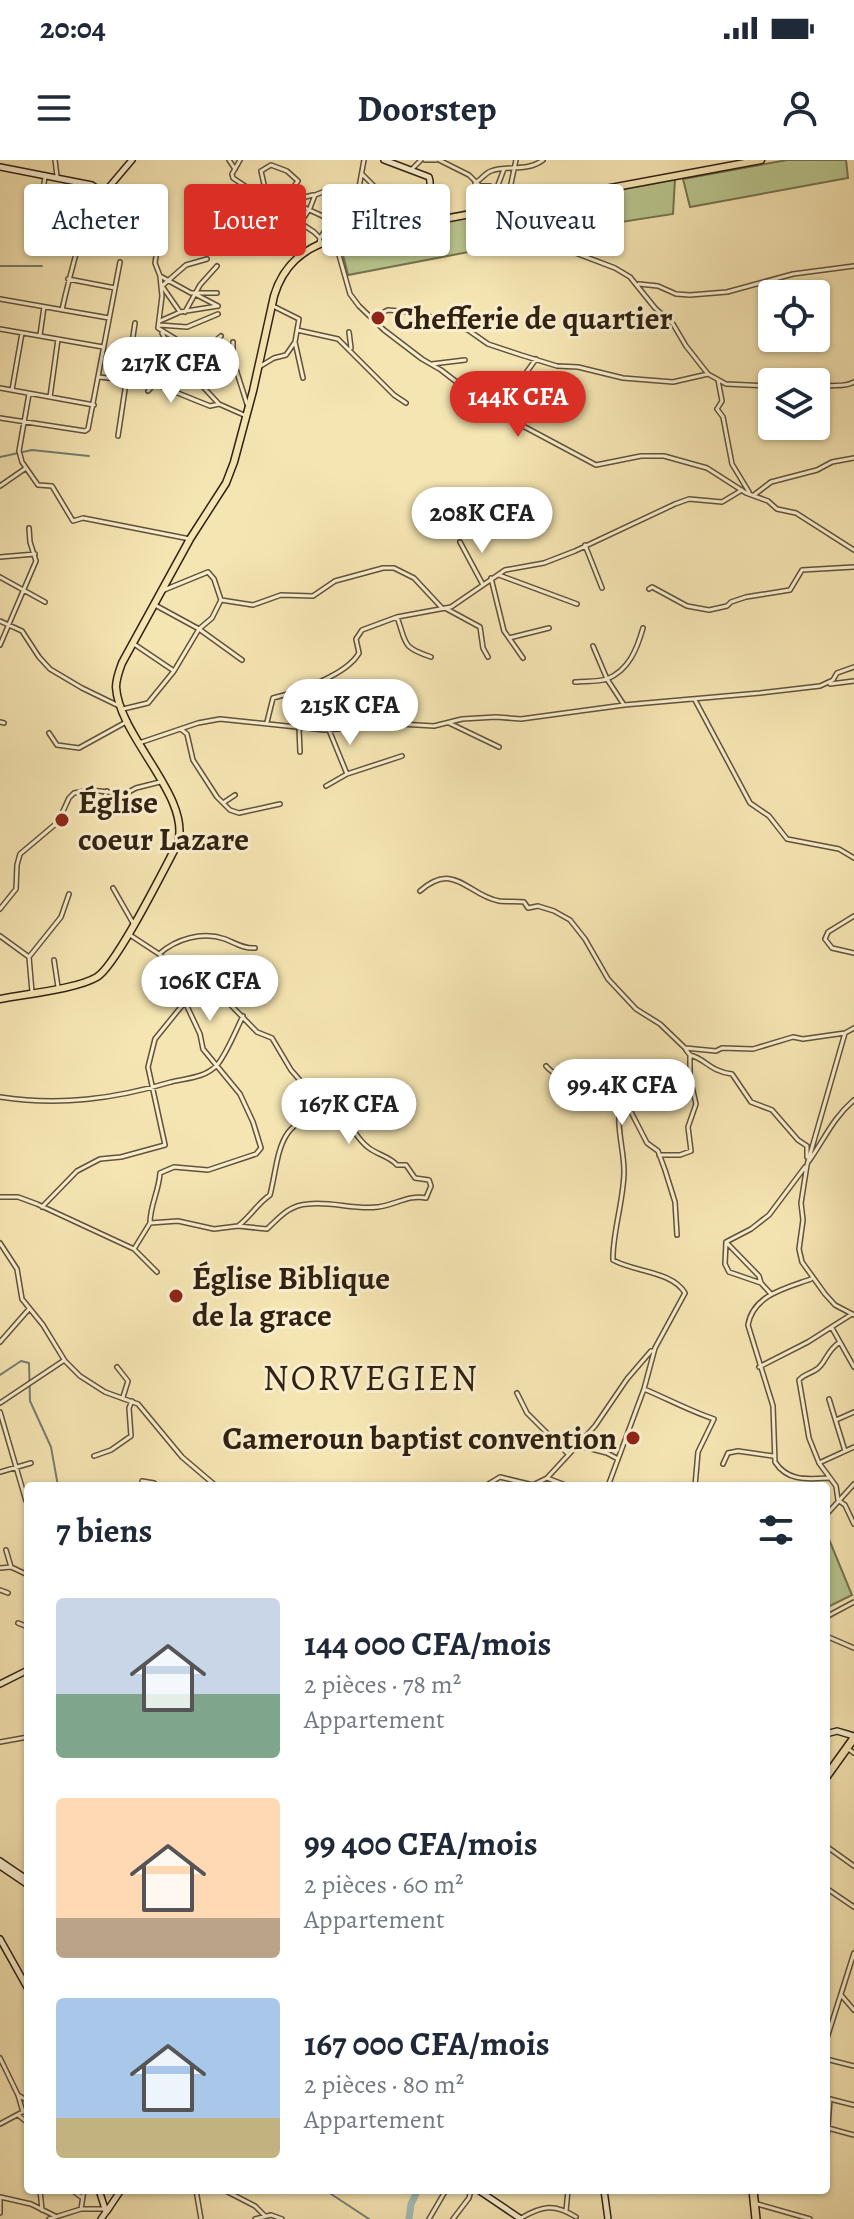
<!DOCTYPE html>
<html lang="fr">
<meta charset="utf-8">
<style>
body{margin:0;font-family:Alegreya,serif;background:#f6f6f7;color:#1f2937;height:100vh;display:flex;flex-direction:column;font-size:30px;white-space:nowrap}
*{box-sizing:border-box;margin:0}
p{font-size:26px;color:#747a83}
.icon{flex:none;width:44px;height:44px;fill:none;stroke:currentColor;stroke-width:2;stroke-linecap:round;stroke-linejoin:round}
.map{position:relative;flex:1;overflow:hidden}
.drawer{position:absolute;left:24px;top:1322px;width:806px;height:712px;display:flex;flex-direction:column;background:#fff;border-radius:8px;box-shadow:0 2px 6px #0004}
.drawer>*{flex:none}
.banner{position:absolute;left:24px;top:24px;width:806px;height:72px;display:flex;gap:16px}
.controls{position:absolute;left:758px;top:120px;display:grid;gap:16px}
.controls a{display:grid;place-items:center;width:72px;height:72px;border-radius:8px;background:#fff;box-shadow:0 2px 6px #0004;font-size:40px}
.price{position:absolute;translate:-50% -68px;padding:0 18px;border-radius:28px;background:#fff;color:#222;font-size:26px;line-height:52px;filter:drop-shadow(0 2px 4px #0008)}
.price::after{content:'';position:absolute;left:50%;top:48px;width:24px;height:18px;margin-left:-12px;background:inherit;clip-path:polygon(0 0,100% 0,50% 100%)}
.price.on{background:#d93025;color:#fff}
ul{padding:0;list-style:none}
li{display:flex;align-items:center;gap:24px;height:200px;padding:0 32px}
li span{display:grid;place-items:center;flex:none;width:224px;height:160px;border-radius:8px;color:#555}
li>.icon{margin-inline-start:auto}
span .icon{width:96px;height:96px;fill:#fffc;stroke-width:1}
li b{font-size:34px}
h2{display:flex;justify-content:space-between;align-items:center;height:96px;padding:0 32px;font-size:34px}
.tag{padding:0 28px;border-radius:8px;background:#fff;box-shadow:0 2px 6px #0004;font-size:28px;line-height:72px}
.tag.on{background:#d93025;color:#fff}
.status{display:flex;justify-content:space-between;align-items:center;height:56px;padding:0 40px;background:#fff;direction:ltr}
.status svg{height:22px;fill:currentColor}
header{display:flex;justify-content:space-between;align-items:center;height:104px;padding:0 32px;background:#fff;font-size:36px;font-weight:700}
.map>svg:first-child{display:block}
.green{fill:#b9c58e;stroke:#757350;stroke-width:2}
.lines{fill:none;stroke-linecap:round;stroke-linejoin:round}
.stream{stroke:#747e75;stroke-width:2}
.river{stroke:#a1bcb7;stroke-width:7}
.street-casing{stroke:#62523b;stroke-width:6}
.secondary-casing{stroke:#312113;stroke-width:8}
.primary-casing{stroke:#312113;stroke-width:9}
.highway-casing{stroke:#312113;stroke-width:10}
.street{stroke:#f8eecd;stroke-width:3}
.secondary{stroke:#f8eecd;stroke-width:5}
.primary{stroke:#f5e5b2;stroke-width:6}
.highway{stroke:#f5e5b2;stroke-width:7}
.poi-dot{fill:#8f2418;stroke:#f8eecd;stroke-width:3}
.labels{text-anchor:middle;stroke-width:6;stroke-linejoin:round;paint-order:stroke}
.poi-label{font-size:32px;font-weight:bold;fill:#312113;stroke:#f8eecd;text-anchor:start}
.quarter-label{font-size:36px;letter-spacing:2px;fill:#312113;stroke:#f8eecd}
</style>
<div class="status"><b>20:04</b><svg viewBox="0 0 49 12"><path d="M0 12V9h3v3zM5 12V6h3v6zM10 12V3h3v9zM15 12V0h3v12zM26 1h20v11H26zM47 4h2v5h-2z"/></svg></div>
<header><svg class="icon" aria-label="menu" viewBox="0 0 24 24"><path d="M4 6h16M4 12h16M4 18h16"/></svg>Doorstep<svg class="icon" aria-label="person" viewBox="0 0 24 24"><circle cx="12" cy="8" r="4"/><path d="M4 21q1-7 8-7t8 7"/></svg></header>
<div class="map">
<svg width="854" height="2059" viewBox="0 0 854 2059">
<rect width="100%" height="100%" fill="#f5e5b2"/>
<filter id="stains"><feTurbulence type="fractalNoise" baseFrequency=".0025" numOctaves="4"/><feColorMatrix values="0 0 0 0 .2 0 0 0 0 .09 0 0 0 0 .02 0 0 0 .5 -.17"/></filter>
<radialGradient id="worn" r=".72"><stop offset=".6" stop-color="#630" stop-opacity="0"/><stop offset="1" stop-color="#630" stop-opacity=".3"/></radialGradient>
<!-- green -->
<path class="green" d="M787 0H846L848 18 690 47 683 19Z
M675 19 673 54 525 77 520 61 508 60 507 50Z
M500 51 502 82 500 86 348 115 340 83 345 80Z
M826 1372 852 1435 826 1448Z"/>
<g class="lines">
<!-- stream -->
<path class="stream" d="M0 106H42
M0 297 32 290 89 296
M0 1215 21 1201 29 1203 30 1241 51 1287 58 1326
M325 2030 369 2059"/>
<!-- river -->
<path class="river" d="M409 2059 411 2044 418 2030"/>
<!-- street casing -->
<g class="street-casing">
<path id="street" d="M55 0 57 16
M229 0 235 9
M240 0 232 14 233 18 314 72 320 78 319 84
M425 0H436
M439 0 469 15 480 26H490L495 33
M412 9 421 0
M362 14 383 35 420 59
M475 23C481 20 485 13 491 11 508 5 527 12 543 0
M104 33 141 68 159 77 155 103 160 116 162 136 158 168 197 192 223 198
M290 41 342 65 356 67 359 75
M268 42 261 11 271 5 287 11 298 21 278 47 293 74
M282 43 313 35
M494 44 495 33 504 9
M494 45 508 38 516 0
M500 50 519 67 536 77 552 78 565 89 615 108 630 117 655 148 673 164 686 186 708 214
M36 76 45 17
M320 78 331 62
M331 80 339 95 350 134 359 146 384 170 422 199 441 210 493 250 596 305 641 296H664L707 308 746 333 768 341 777 349 796 353 854 390
M301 93 293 74 310 48 315 35 331 29 345 33H358L364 0
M207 99 186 105 162 126 180 152 218 146
M160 116 191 133H217
M68 119 115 128
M639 124 658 126 676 134 690 135 727 132 793 114 854 106
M195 134 218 146
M0 139 109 158
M62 150C71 107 85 68 92 25
M185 152 200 125 217 106
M372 158 388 150 420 153 468 170 488 184 521 195 557 206 578 207 623 218 673 222 708 214 726 224 772 226
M160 161 178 153
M159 165 187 167 218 154
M0 169 103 187
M297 170 338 179 394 235 406 243
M349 172 351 188
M162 173 168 184 192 215 219 244
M40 175 44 147
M233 182V200L247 244
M295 182 303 218
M203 191 221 176
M432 204 465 200
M259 207 274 198 286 195 295 182 299 159 271 145
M99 217 153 223 195 240 210 246 219 244 244 255
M718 220 722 241 717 249 723 257 732 304 749 332
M0 228 94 245
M816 229C829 222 842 229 854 222
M12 230 22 173
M148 231 174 203 176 195 182 198 196 193
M29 234 19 291 22 302 38 325 52 326 73 361 83 358 190 379
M50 237 58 179
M496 252 504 250 518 224 536 199
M762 252 772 251
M0 258 85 271 88 269 120 102
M118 276 135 163
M0 326 26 308
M754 335 771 322 817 310 832 302 854 298
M460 382 482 423
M585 385 602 428
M0 397 35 394
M499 415 577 444
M0 417 45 442
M491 418 504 471 509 478 549 468
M649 429 652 427 687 446 709 450 727 446 731 442 746 437 790 430 802 410 854 407
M164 430 208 412 214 419 221 440
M155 445 199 469 242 500
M445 448 480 467 483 488 488 497
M397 457C407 484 401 487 431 497
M0 461 22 471 39 497 50 509 82 528 117 545
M509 478 523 498
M134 484 174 511
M0 485 36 401 30 382 29 368
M593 486 607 519 624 545
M575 522C585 521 598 522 607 519 629 510 637 489 643 468
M830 524 854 521
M695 540 750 643 769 656 787 679 839 689 854 698
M123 549 148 543 174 511 199 469 212 458 221 440 253 445 281 435 313 436 335 421 383 408H394L414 418 442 448
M0 562 4 563
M267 562 273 538C297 532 347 515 359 493L356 479 362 470 397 457 451 447 505 410 544 403 575 391 675 344 689 339 722 342 742 330
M449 563 499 587
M299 568 300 592
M182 570 187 574 193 600 217 637 230 650 239 653 280 644
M329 570 347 614
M49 573 57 585 79 588 128 561
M139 583 198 563 220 559 325 570 400 564 434 566 462 559 496 557 521 559 624 545 760 533 820 526 833 520 837 513 854 507
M326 626 347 614 402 596
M223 643 235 635
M99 649 107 631
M113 728 133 763
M420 731C455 700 468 736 499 741 507 742 516 741 524 742L528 748 538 746 554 751 570 760 585 779 608 819 636 849 660 864 685 888 716 891 722 888 753 889 793 877 803 879 845 873
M0 749 16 729 17 705 20 694 58 662 69 638 74 633 91 630 125 634 136 628 160 622
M854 756 828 772 825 779 832 788 854 793
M130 775 159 794 184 816 220 834 257 872 272 878 291 910 318 941 325 944 331 956C352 957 353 977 369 988 378 995 389 996 397 1005H406L415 1018 429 1020 431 1026 426 1038C410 1034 395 1045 378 1047 354 1050 331 1041 308 1044 289 1045 279 1058 267 1069L238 1066 214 1069 178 1061 150 1063 134 1089
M0 776 29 797 32 832
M159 794C176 779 202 771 225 779 235 783 244 789 255 788
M29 797 61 757 69 734
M54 800 58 827
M854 868 845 873 807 1005 801 1043 803 1060 799 1089 802 1102 825 1134 835 1145 854 1155
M686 890 690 895C706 899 709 911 732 914L751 942 772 950 798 980 807 986V997
M546 906C563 926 606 927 620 947H627L630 950 647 983 658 991 665 1010 675 1042 677 1075
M0 937C60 946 114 939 171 922 187 918 205 918 217 905 226 895 236 870 243 856
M659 995H680L691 991 688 967 696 944 690 918V895
M809 1001C825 978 833 958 854 940
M0 1037H18L37 1044 134 1089 157 1112
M42 1047 77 1011 100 999 121 997 165 985 148 907 155 879 185 842
M150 1063C150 1045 159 1031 160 1013L174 1007 208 1010 256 994 261 988 253 962 240 934 203 889 200 874 185 842 184 816
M238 1066C250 1057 257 1044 270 1035 280 995 276 955 331 956
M726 1082 759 1116 761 1123
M0 1083 17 1109 22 1139 43 1165 65 1201 80 1216 105 1232 138 1244 182 1297 216 1326
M811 1119C786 1128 753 1135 748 1165L773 1246 775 1302C788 1322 808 1319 829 1318
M771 1134 761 1123 729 1112 725 1104 726 1082 751 1069 769 1055 805 1007
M832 1168 854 1207
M0 1182 29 1149
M117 1207 128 1221 123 1237
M759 1207 808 1182 852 1154
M644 1229C668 1239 690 1251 714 1259L698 1292 695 1326
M517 1233 527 1253 568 1294
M829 1239 845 1291
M0 1243 63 1201
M0 1252 26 1341
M836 1260 854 1252
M576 1285 607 1293 618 1299
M854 1287 819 1303 836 1326 838 1340 845 1345 854 1364
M94 1296 111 1290 131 1276 129 1248 132 1241
M819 1303 809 1278 799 1220C804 1214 810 1214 817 1209 826 1203 826 1191 840 1182
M723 1304 728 1293 738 1291 773 1296
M0 1312 31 1303
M142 1321 154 1323 156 1326
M463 1326H471
M485 1326 500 1317 533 1325 547 1318
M568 1326 547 1318 595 1266 627 1219 651 1191H654
M608 1326 644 1229 655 1188 685 1133C672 1111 634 1112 613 1100 612 1074 624 1040 624 1011 624 990 616 967 620 947
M826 1355 854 1324
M6 1390 11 1407
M0 1408 11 1407 28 1415
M0 1430 8 1433
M826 1457 854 1442
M18 1463 28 1467
M826 1476 854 1488
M0 1582 28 1577
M847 1588 854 1593
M826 1686 854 1706
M826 1728 854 1747
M841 1835 854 1850
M826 1881 854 1793
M0 1898 18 1935 23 1952
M826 1899 854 1906
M18 1935 28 1941
M826 1938 854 1945
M18 1955 28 1963
M0 1964 28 1949
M828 1968 854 1975
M826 1992 830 1939
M40 2030 42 2050
M72 2030 81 2037
M196 2030 201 2059
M224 2030 255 2046 265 2056
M0 2037 31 2044 55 2056
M0 2037V2053
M754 2043 810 2059
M81 2049 84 2030
M566 2051 568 2030
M521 2058C542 2046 554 2043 576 2057
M49 2059 81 2049H103
M255 2059 271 2055 282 2059
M429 2059 446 2030
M453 2059 469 2038 471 2030"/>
</g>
<!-- secondary casing -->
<g class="secondary-casing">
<path id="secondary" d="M384 0 429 17C434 31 420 47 421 63
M0 7 92 25 104 33 132 0
M0 1524 28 1510
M826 1574 837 1571 854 1576
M0 1701 28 1720
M0 1706 28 1725
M0 1779 28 1829
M99 2030 106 2052 101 2059
M478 2030 521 2059
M604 2030 608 2059
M107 2051 121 2030"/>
</g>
<!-- primary casing -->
<g class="primary-casing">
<path id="primary" d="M0 839C25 834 77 829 97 817 117 804 164 709 178 683 191 636 119 577 116 527 116 519 119 511 122 503L190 379 226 323 234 302 253 231 274 136C283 106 302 89 331 80L761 0"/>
</g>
<!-- highway casing -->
<g class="highway-casing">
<path id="highway" d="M826 1617 854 1578
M753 2030 756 2059"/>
</g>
<!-- street -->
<use href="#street" class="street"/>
<!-- secondary -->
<use href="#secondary" class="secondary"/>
<!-- primary -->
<use href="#primary" class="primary"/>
<!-- highway -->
<use href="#highway" class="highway"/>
</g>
<!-- markers -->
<g class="poi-dot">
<circle cx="378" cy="158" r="8"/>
<circle cx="62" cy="660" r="8"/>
<circle cx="176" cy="1136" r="8"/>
<circle cx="633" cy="1278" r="8"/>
</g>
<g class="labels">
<!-- poi labels -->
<g class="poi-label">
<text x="394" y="169">Chefferie de quartier</text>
<text x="78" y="653">Église<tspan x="78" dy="37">coeur Lazare</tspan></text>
<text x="192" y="1129">Église Biblique<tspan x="192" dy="37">de la grace</tspan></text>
<text x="617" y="1289" text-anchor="end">Cameroun baptist convention</text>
</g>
<!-- quarter labels -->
<g class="quarter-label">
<text x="371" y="1230">NORVEGIEN</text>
</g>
</g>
<rect width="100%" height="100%" filter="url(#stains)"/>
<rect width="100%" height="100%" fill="url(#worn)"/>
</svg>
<div class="controls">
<a><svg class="icon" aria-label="locate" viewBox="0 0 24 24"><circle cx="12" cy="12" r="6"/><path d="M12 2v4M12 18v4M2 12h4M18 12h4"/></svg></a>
<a><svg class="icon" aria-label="layers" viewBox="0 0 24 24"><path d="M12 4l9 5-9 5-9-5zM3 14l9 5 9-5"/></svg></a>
</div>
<b class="price" style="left:171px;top:245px">217K CFA</b>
<b class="price on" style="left:518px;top:279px">144K CFA</b>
<b class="price" style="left:482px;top:395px">208K CFA</b>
<b class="price" style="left:350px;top:587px">215K CFA</b>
<b class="price" style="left:210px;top:863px">106K CFA</b>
<b class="price" style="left:622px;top:967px">99.4K CFA</b>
<b class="price" style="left:349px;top:986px">167K CFA</b>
<div class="banner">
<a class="tag">Acheter</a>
<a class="tag on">Louer</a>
<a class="tag">Filtres</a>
<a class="tag">Nouveau</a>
</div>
<section class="drawer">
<h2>7 biens<svg class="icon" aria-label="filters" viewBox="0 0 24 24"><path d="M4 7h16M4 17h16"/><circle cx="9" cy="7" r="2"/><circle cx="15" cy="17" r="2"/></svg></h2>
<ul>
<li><span style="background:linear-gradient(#c9d6e8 60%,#7fa58c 0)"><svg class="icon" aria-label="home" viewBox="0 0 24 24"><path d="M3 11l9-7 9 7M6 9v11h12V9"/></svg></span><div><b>144 000 CFA/mois</b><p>2 pièces · 78 m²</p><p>Appartement</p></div></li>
<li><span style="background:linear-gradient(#ffd9b3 75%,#b9a48a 0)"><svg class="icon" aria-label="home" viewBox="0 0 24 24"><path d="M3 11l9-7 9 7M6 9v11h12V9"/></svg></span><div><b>99 400 CFA/mois</b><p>2 pièces · 60 m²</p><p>Appartement</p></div></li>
<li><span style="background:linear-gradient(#a9c7e8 75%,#c2b280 0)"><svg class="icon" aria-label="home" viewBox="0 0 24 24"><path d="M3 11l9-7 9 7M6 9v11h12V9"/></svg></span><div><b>167 000 CFA/mois</b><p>2 pièces · 80 m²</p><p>Appartement</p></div></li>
</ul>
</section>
</div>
